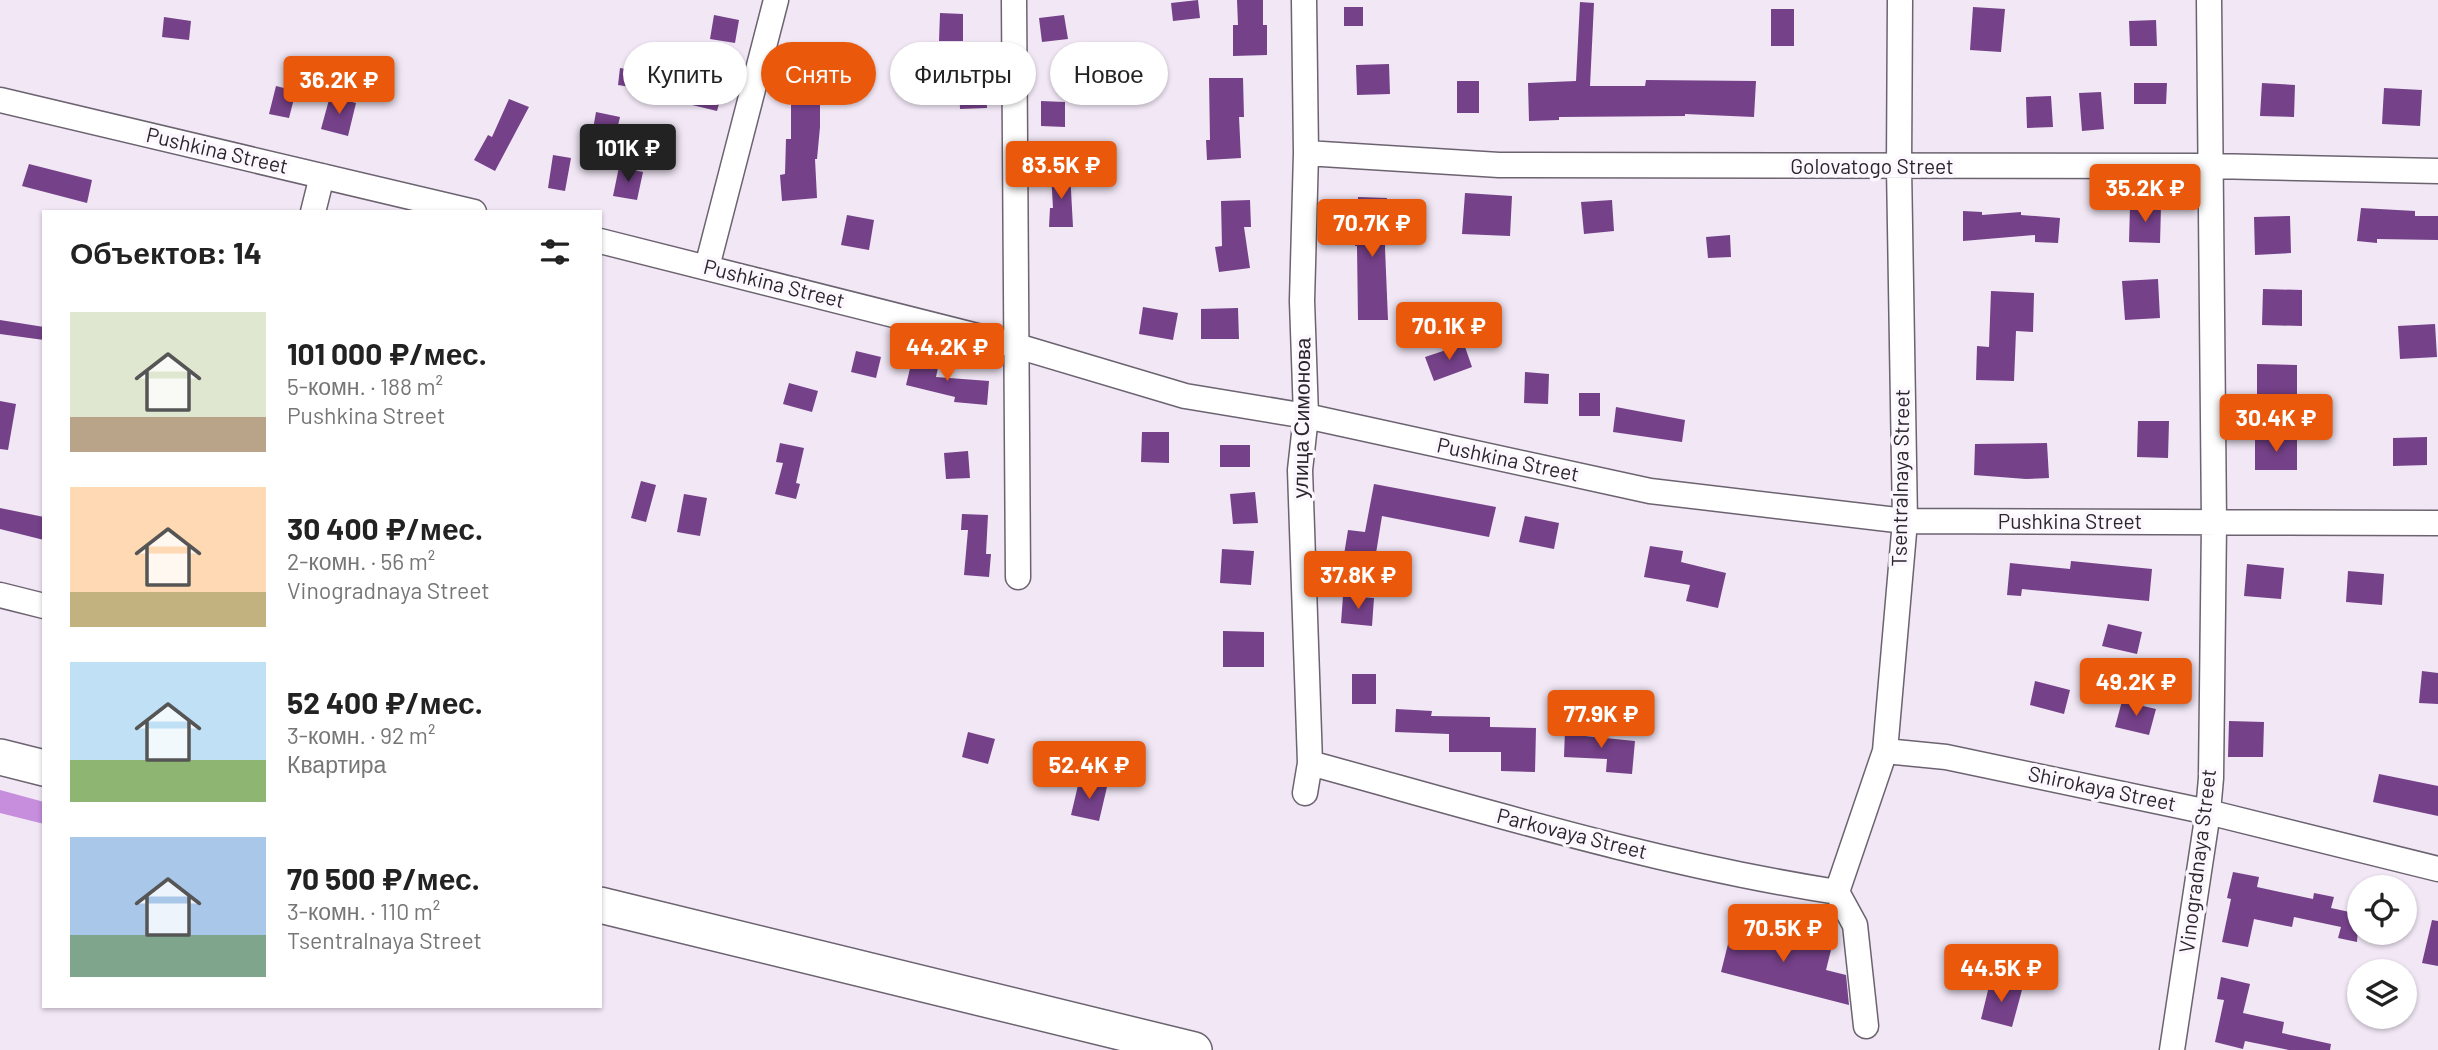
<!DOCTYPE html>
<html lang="ru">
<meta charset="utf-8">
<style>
body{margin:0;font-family:Barlow,sans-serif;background:#f6f6f6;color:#222;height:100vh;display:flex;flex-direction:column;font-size:26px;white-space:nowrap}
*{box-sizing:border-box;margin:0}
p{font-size:23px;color:#767676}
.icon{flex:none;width:38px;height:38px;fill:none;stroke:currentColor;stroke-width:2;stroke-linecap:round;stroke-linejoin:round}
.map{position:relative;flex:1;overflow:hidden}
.drawer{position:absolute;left:42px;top:210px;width:560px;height:798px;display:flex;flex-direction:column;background:#fff;border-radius:0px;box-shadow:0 2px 5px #0004}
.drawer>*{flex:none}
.guide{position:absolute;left:623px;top:42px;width:665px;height:63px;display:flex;gap:14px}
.buttons{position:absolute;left:2347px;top:875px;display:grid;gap:14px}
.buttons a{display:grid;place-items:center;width:70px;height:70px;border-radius:50%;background:#fff;box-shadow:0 2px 5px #0004;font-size:35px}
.price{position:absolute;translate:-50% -60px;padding:0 16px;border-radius:7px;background:#ea580c;color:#fff;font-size:23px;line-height:46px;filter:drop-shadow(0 2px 4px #0008)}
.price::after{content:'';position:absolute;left:50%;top:42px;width:21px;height:16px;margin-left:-10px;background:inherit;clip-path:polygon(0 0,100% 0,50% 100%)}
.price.on{background:#222;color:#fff}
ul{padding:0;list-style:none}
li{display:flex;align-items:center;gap:21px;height:175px;padding:0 28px}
li span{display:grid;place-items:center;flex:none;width:196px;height:140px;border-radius:0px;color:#555}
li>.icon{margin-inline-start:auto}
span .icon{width:84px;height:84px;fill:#fffc;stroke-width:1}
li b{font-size:30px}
h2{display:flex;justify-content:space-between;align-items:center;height:84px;padding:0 28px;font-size:30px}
.chip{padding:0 24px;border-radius:32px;background:#fff;box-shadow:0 2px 5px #0004;font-size:24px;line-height:63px}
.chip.on{background:#ea580c;color:#fff}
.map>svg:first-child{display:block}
.forest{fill:#c68edc}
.building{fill:#754189}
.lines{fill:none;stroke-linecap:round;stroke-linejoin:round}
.minor-casing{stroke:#6c6370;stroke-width:27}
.highway-casing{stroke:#6c6370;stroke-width:38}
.minor{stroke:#fff;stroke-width:24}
.highway{stroke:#fff;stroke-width:35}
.labels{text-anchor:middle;stroke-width:7;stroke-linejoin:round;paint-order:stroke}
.street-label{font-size:21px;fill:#2a262c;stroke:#fcf6fe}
</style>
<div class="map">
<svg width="2438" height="1050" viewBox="0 0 2438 1050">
<rect width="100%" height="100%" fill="#f1e7f5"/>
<!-- forest -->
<path class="forest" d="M0 790 44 802V824L0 813Z"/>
<!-- building -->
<path class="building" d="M1198 0 1200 18 1173 21 1171 3Z
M1237 0H1263V25H1267V55L1233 56V25H1238Z
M1580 2 1594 3 1590 86H1645L1646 80 1756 81 1754 117 1685 114V116L1559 117V120L1529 121 1528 83 1576 81Z
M1344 7H1363V26H1344Z
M1973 7 2005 9 2001 52 1970 50Z
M1771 9H1794V46H1771Z
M940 13 963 14V41H939Z
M714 15 739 20 735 43 710 39Z
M1064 15 1068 39 1042 42 1039 18Z
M164 17 191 21 189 40 162 37Z
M2156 20 2157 46H2130L2129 21Z
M1389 64 1390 94 1357 95 1356 65Z
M795 66 824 67 823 87H820V127L817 159H815L817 198 782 201 780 175 785 174 786 139H791V105H795Z
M620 68 646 72 643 89 618 85Z
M1209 78H1243L1244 117H1239L1241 158 1207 160 1206 140H1210Z
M1457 81H1479V113H1457Z
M694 82 723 90 717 111 688 104Z
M2134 83H2167L2166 104H2134Z
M2262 83 2295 85 2294 117 2260 116Z
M986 84 987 108 960 109 959 85Z
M276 86 296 91 289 118 269 114Z
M2384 88 2422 90 2420 126 2382 124Z
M2101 92 2104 129 2082 131 2079 93Z
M330 96 356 103 348 136 321 129Z
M2051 96 2053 127 2027 128 2026 97Z
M509 99 529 107 495 171 474 160 488 135 492 137Z
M1041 101 1065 102V127L1041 126Z
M596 112 620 117 616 134 593 129Z
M553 155 571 158 565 191 548 188Z
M29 164 92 180 87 203 22 186Z
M619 167 643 172 637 200 613 196Z
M1070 172 1073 227H1049L1050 208H1053L1051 173Z
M1465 193 1512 196 1510 236 1462 234Z
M1358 197 1387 198 1385 248 1388 320H1358L1357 246H1355Z
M1250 200 1251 227H1244L1250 268 1219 272 1215 247 1222 246 1221 201Z
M1612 200 1614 231 1584 234 1581 202Z
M2130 206 2161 207 2160 243 2129 242Z
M2361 208 2415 211V216H2438V240L2377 239V243L2357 241Z
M1963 211 1982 212V215L2021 212V215L2060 218 2058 243 2035 242V235L1963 241Z
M847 215 874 220 869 250 841 245Z
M2290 216 2291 253 2255 255 2254 217Z
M1730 235 1731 257 1708 258 1706 237Z
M2158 279 2160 318 2125 320 2122 281Z
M2263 289 2302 290V326L2262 325Z
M1991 291 2034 293 2033 332 2016 331 2014 381 1976 380 1977 346 1989 347Z
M1143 307 1178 313 1173 340 1139 334Z
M1238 308 1239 339H1201V309Z
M0 320 44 327V340L0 334Z
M2435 324 2437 357 2400 359 2398 326Z
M1464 344 1472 367 1434 381 1425 357Z
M856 351 881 357 876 378 851 372Z
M913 356 939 363 936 377 989 381 987 405 954 402 955 397 906 385Z
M2257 364 2297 365V397H2257Z
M1525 372 1549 374 1548 404 1524 403Z
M789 383 818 391 812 412 783 404Z
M1579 393H1600V416H1579Z
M0 401 16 404 8 450 0 449Z
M1616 407 1685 420 1682 442 1613 432Z
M2138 421H2169L2168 458 2137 457Z
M1142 432H1169V463L1141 462Z
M2255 437H2297V470H2255Z
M2427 437V465L2393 466V438Z
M780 443 804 448 796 483 800 484 796 499 775 494 783 463 776 462Z
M2047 443 2049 478 2026 479 1974 475 1975 444Z
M1220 445H1250V467H1220Z
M968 451 970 478 946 479 944 453Z
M641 481 656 485 646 522 631 518Z
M1374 484 1496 507 1489 537 1382 516 1373 572 1342 567 1348 530 1365 532Z
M1255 492 1258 523 1233 524 1230 494Z
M684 494 707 498 700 536 677 532Z
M0 508 44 517V540L0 529Z
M962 514 988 515 986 554H991L989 577 964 575 968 530H961Z
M1525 516 1559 523 1554 549 1519 542Z
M1650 546 1683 551 1681 562 1726 573 1718 608 1686 601 1690 585 1644 577Z
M1222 549 1254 551 1251 585 1220 583Z
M2071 561 2152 569 2149 601 2022 589 2021 596 2007 595 2010 563 2070 569Z
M2247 564 2284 568 2281 599 2244 596Z
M2348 571 2384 574 2382 605 2346 602Z
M1343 596 1374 598 1372 626 1341 623Z
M2108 624 2142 632 2137 654 2102 646Z
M1223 631 1264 632V667H1223Z
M2422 671 2438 673V704L2419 703Z
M1352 674H1376V704H1352Z
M2035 681 2070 690 2064 714 2030 705Z
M2122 701 2156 709 2149 735 2115 727Z
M1396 709 1432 711 1431 716 1490 717V727L1536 728 1535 772 1501 771V752H1449V734L1395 732Z
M2229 721 2264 722 2263 757H2228Z
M1565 729 1585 730V736L1635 741 1632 774 1606 772 1607 759 1564 757Z
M968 732 995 739 988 764 962 757Z
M2379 774 2438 786V816L2373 802Z
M1079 781 1107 787 1099 821 1071 815Z
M2233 872 2259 877 2257 887 2313 899 2314 893 2334 897 2331 908 2359 914 2357 942 2338 938 2341 927 2294 917 2292 927 2254 919 2248 947 2222 942 2231 899 2227 898Z
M2432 920 2438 921V966L2422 963Z
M1733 924 1831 950 1826 970 1846 975 1849 1005 1721 972Z
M2221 977 2250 984 2243 1013 2284 1022 2282 1033 2331 1044 2330 1050H2289L2245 1041 2243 1049 2215 1042 2224 1000 2217 999Z
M1990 982 2022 990 2012 1027 1981 1019Z"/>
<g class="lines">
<!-- minor casing -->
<g class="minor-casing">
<path id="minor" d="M1014 0 1018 577
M1304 0 1306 153 1302 301 1306 416 1300 470 1310 763 1305 793
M0 100 474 212
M1306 153 1499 165 2211 166 2438 171
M313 212 322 176
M600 241 1017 346 1185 396 1306 416 1650 491 1905 521 2438 523
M707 267 776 0
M0 595 44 606
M1885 751 1946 757 2208 812 2438 869
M1310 763C1485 811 1658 864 1837 892
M1866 1026 1855 925 1837 892 1885 751 1905 521 1899 167 1900 0
M2172 1050 2208 812 2211 778 2214 523 2209 0"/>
</g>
<!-- highway casing -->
<g class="highway-casing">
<path id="highway" d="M0 757 44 768
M600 905 1194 1050"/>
</g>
<!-- minor -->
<use href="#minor" class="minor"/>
<!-- highway -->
<use href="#highway" class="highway"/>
</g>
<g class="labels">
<!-- street labels -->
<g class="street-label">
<text transform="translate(217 151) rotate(13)" y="7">Pushkina Street</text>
<text x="1872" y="174">Golovatogo Street</text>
<text transform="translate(774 284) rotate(14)" y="7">Pushkina Street</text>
<text transform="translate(1302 418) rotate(-89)" y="7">улица Симонова</text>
<text transform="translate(1508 460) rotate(12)" y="7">Pushkina Street</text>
<text transform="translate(1901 478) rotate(-89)" y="7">Tsentralnaya Street</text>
<text x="2070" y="529">Pushkina Street</text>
<text transform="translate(2102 789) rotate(12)" y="7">Shirokaya Street</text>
<text transform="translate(1572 834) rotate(14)" y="7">Parkovaya Street</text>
<text transform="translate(2198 861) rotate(-83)" y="7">Vinogradnaya Street</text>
</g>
</g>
</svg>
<div class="buttons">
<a><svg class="icon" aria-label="locate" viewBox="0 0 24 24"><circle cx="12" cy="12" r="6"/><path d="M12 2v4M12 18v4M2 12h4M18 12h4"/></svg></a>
<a><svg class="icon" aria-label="layers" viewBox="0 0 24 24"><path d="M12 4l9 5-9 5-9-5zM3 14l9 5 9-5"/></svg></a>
</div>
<b class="price" style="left:339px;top:116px">36.2K ₽</b>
<b class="price on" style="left:628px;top:184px">101K ₽</b>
<b class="price" style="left:1061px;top:201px">83.5K ₽</b>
<b class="price" style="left:2145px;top:224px">35.2K ₽</b>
<b class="price" style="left:1372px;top:259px">70.7K ₽</b>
<b class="price" style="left:1449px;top:362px">70.1K ₽</b>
<b class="price" style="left:947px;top:383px">44.2K ₽</b>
<b class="price" style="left:2276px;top:454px">30.4K ₽</b>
<b class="price" style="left:1358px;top:611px">37.8K ₽</b>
<b class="price" style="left:2136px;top:718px">49.2K ₽</b>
<b class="price" style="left:1601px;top:750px">77.9K ₽</b>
<b class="price" style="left:1089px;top:801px">52.4K ₽</b>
<b class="price" style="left:1783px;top:964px">70.5K ₽</b>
<b class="price" style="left:2001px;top:1004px">44.5K ₽</b>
<div class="guide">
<a class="chip">Купить</a>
<a class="chip on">Снять</a>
<a class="chip">Фильтры</a>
<a class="chip">Новое</a>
</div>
<section class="drawer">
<h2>Объектов: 14<svg class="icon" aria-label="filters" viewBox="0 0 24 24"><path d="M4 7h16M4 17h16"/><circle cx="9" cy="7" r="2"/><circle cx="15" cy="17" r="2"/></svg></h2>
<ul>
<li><span style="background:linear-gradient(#dfe7d0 75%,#b9a48a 0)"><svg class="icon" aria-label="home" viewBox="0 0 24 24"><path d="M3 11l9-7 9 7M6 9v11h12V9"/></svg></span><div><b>101 000 ₽/мес.</b><p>5-комн. · 188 m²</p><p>Pushkina Street</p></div></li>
<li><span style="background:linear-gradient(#ffd9b3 75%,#c2b280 0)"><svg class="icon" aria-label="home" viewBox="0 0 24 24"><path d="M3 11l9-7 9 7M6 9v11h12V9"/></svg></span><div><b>30 400 ₽/мес.</b><p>2-комн. · 56 m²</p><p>Vinogradnaya Street</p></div></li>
<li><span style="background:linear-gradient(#bfe0f5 70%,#8fb573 0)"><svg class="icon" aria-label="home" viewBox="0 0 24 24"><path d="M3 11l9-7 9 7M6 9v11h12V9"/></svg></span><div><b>52 400 ₽/мес.</b><p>3-комн. · 92 m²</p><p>Квартира</p></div></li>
<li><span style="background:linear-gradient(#a9c7e8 70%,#7fa58c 0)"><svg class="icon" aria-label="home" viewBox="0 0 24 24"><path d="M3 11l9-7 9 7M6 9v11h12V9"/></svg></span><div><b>70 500 ₽/мес.</b><p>3-комн. · 110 m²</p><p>Tsentralnaya Street</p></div></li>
</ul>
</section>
</div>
